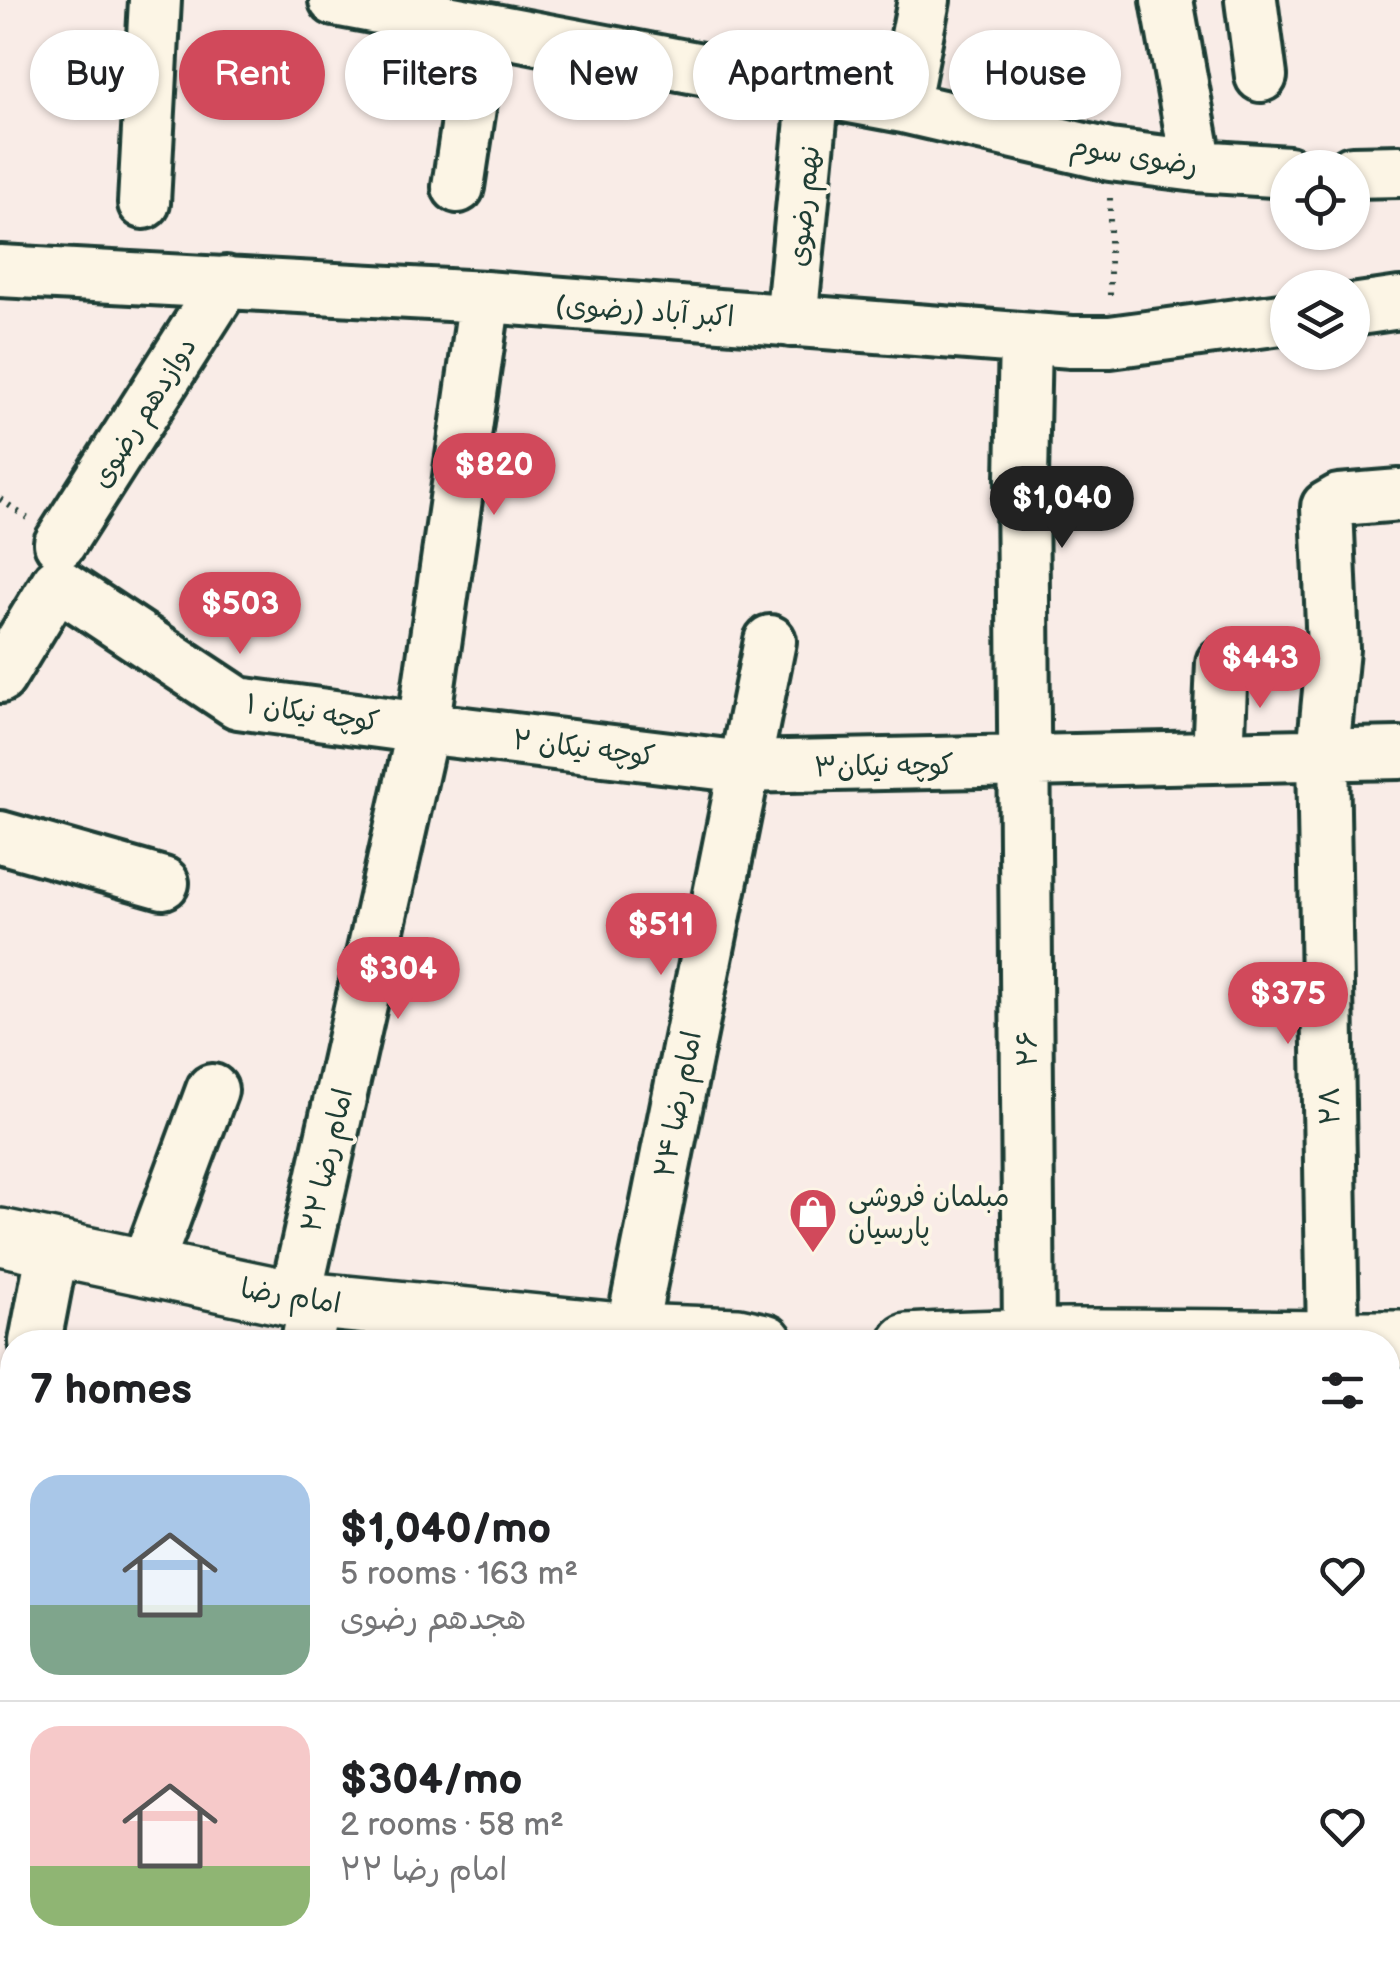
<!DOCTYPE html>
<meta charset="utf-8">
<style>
body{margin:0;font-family:"Balsamiq Sans","Playpen Sans Arabic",sans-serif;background:#f6f6f6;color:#202124;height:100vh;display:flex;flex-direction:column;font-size:38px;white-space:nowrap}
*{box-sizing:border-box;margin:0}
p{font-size:32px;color:#757577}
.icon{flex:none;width:55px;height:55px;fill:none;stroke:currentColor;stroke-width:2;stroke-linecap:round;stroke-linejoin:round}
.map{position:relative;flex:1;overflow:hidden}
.sheet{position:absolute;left:0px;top:1330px;width:1400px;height:640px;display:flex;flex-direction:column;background:#fff;border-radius:40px 40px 0 0;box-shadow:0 2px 8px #0004}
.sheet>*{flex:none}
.hud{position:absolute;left:30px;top:30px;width:1340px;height:90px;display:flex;gap:20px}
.buttons{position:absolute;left:1270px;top:150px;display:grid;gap:20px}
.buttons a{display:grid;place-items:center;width:100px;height:100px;border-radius:50%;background:#fff;box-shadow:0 2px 8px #0004;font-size:50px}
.price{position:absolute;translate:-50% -85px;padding:0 22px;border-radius:35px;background:#d1495b;color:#fff;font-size:32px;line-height:65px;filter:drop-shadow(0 2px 5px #0008)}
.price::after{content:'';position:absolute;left:50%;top:60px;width:30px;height:22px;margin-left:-15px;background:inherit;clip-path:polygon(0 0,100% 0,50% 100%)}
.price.current{background:#222;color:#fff}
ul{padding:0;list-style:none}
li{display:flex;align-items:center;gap:30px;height:250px;padding:0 30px}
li+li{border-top:2px solid #e0e0e0}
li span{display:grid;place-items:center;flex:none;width:280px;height:200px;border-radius:30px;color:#555}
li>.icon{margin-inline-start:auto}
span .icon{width:120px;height:120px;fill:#fffc;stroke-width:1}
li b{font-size:42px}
h2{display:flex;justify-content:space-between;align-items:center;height:120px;padding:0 30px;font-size:42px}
.tag{padding:0 35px;border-radius:45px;background:#fff;box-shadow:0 2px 8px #0004;font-size:35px;line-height:90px}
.tag.current{background:#d1495b;color:#fff}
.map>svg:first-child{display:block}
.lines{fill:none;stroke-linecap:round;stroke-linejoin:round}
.minor-casing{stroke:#1f3d34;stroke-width:58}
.major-casing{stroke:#1f3d34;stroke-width:62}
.path{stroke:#1f3d34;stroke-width:6;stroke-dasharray:2.5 8;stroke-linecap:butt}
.minor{stroke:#fcf5e5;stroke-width:50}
.major{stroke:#fcf5e5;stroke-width:55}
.labels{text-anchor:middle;stroke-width:8;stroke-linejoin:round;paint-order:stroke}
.street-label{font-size:28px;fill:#1f3d34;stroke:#fcf5e5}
.poi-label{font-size:28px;fill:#1f3d34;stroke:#fcf5e5;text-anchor:start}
</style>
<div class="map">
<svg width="1400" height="1970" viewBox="0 0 1400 1970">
<rect width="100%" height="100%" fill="#f9ece7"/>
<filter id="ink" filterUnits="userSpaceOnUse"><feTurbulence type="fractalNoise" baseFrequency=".01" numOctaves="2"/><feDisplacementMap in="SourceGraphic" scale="20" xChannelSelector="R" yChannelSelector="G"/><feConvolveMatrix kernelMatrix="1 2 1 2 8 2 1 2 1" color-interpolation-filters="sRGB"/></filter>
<g filter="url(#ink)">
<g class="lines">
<!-- minor casing -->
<g class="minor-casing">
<path id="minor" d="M335 0 903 107 1110 155 1197 166 1288 172
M1167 0 1197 166
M1251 0 1261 76
M903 107 924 0
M1352 172 1400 171
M458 187 482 28
M144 203 155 0
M0 271 485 297 1072 342H1110L1288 318
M1352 310 1400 303
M791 321 814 90
M1025 339 1022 478 1029 1336
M60 543 226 282
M0 677 57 583 238 703 423 728 744 767 1400 753
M1218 757 1222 663
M0 837 163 883
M146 1268 212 1090
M295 1299 423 728 485 297
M631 1332 770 641
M1333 1339 1323 753 1333 649 1327 507 1339 500 1400 495
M35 1342 53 1248
M307 1342 315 1302
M0 1514 12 1452
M1388 1751 1400 1747
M1206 1958 1220 1970
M176 1970 180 1958
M674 1970 691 1958
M946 1970 964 1958"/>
</g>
<!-- major casing -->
<g class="major-casing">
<path id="major" d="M0 1237 295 1299 631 1332 738 1336 765 1342
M907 1342C1071 1332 1236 1340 1400 1339"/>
</g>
<!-- path -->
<path class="path" d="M1110 198V300
M0 499 27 518"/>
<!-- minor -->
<use href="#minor" class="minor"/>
<!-- major -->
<use href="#major" class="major"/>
</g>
</g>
<!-- icons -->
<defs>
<g id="shop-pin" transform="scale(2.5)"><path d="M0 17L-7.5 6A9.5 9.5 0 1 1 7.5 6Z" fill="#d1495b" stroke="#fcf5e5"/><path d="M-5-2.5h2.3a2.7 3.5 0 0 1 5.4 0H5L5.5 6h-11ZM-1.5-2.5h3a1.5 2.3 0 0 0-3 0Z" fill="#fff"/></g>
</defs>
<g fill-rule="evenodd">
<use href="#shop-pin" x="813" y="1212"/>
</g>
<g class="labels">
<!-- street labels -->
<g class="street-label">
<text transform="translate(1134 155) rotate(9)" y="10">رضوی سوم</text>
<text transform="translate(803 206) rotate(-84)" y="10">نهم رضوی</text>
<text transform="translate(645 310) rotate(4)" y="10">اکبر آباد (رضوی)</text>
<text transform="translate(143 412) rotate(-58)" y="10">دوازدهم رضوی</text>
<text transform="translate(313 712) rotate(8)" y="10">کوچه نیکان ۱</text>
<text transform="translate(584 747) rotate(7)" y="10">کوچه نیکان ۲</text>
<text transform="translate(884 765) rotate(-1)" y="10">کوچه نیکان۳</text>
<text transform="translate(1027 1049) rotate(-90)" y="10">۲۶</text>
<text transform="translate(677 1104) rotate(-79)" y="10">امام رضا ۲۴</text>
<text transform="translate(1329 1106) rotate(-91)" y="10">۲۸</text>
<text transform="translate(326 1160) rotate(-77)" y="10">امام رضا ۲۲</text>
<text transform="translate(291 1295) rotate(9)" y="10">امام رضا</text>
</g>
<!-- poi labels -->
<g class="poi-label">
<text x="848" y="1206">مبلمان فروشی<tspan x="848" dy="32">پارسیان</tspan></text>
</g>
</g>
</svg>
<div class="buttons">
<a><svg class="icon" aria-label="locate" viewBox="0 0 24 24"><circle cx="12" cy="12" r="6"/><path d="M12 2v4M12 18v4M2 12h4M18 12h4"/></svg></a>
<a><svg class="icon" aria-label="layers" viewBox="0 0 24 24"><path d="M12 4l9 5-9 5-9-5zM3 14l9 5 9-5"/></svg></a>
</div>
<b class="price" style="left:494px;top:518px">$820</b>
<b class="price current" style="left:1062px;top:551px">$1,040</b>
<b class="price" style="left:240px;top:657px">$503</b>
<b class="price" style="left:1260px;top:711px">$443</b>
<b class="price" style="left:661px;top:978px">$511</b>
<b class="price" style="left:398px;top:1022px">$304</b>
<b class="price" style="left:1288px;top:1047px">$375</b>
<div class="hud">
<a class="tag">Buy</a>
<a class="tag current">Rent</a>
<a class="tag">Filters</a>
<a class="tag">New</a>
<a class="tag">Apartment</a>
<a class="tag">House</a>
</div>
<section class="sheet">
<h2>7 homes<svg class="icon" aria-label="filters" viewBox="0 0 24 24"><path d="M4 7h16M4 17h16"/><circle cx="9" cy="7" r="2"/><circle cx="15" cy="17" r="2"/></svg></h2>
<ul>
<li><span style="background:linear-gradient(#a9c7e8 65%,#7fa58c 0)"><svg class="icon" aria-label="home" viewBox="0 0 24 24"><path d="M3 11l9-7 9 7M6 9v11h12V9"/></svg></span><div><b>$1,040/mo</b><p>5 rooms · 163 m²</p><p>هجدهم رضوی</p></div><svg class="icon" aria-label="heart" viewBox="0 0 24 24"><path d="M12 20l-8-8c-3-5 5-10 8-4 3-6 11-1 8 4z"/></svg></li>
<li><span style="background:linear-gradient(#f6c9c9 70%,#8fb573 0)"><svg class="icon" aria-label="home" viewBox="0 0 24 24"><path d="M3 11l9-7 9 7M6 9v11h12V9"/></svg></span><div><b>$304/mo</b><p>2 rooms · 58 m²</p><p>امام رضا ۲۲</p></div><svg class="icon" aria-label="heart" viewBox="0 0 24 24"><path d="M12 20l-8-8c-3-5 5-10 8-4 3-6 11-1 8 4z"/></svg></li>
</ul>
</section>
</div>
